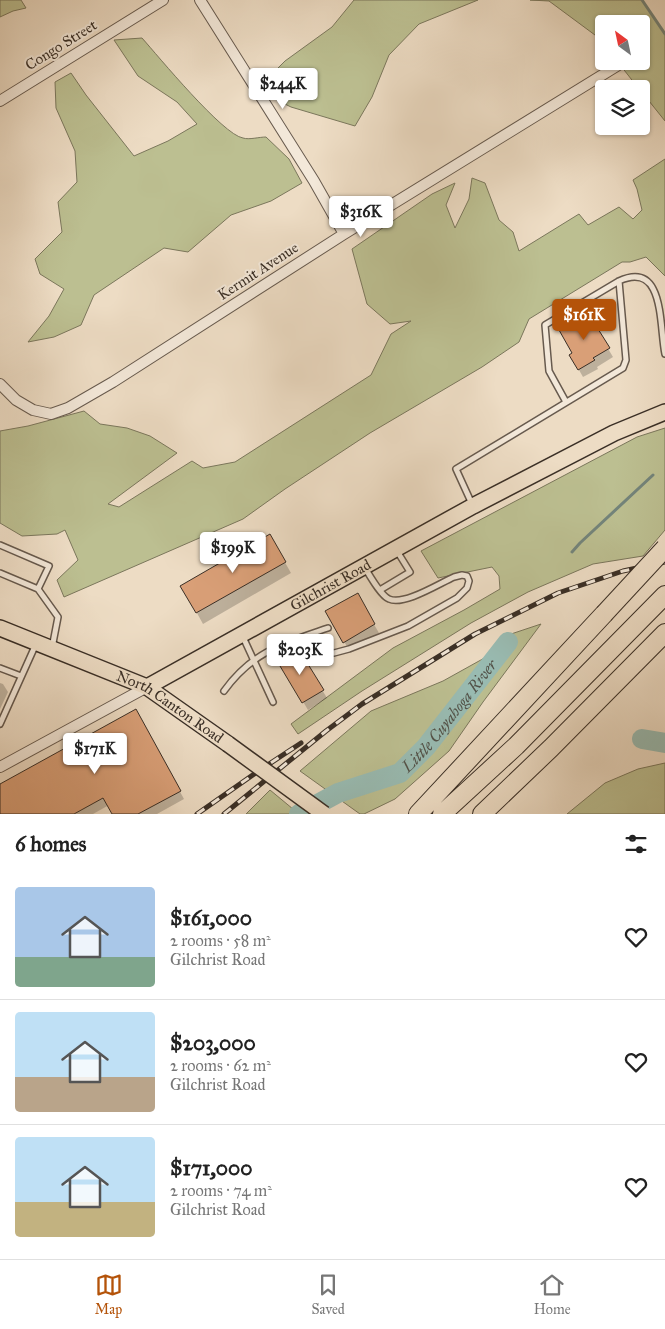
<!DOCTYPE html>
<meta charset="utf-8">
<style>
body{margin:0;font-family:"IM FELL Great Primer",serif;background:#f2f2f2;color:#222;height:100vh;display:flex;flex-direction:column;font-size:19px;white-space:nowrap}
*{box-sizing:border-box;margin:0}
p{font-size:16px;color:#767676}
.icon{flex:none;width:28px;height:28px;fill:none;stroke:currentColor;stroke-width:2;stroke-linecap:round;stroke-linejoin:round}
.map{position:relative;height:814px;overflow:hidden}
.drawer{display:flex;flex-direction:column;background:#fff;flex:1}
.drawer>*{flex:none}
.needle{width:32px;rotate:327deg}
.tools{position:absolute;left:595px;top:15px;display:grid;gap:10px}
.tools a{display:grid;place-items:center;width:55px;height:55px;border-radius:5px;background:#fff;box-shadow:0 1px 4px #0004;font-size:25px}
.price{position:absolute;translate:-50% -42px;padding:0 11px;border-radius:5px;background:#fff;color:#222;font-size:16px;line-height:32px;filter:drop-shadow(0 1px 2px #0008)}
.price::after{content:'';position:absolute;left:50%;top:30px;width:15px;height:11px;margin-left:-8px;background:inherit;clip-path:polygon(0 0,100% 0,50% 100%)}
.price.current{background:#b45309;color:#fff}
ul{padding:0;list-style:none}
li{display:flex;align-items:center;gap:15px;height:125px;padding:0 15px}
li+li{border-top:1px solid #e0e0e0}
li span{display:grid;place-items:center;flex:none;width:140px;height:100px;border-radius:5px;color:#555}
li>.icon{margin-inline-start:auto}
span .icon{width:60px;height:60px;fill:#fffc;stroke-width:1}
li b{font-size:21px}
h2{display:flex;justify-content:space-between;align-items:center;height:60px;padding:0 15px;font-size:21px}
.tabs{display:flex;justify-content:space-around;align-items:center;height:70px;border-top:1px solid #e0e0e0;background:#fff;font-size:14px;color:#767676}
.tabs a{display:grid;justify-items:center;gap:2px}
.tabs .current{color:#b45309}
.map>svg:first-child{display:block}
.green{fill:#bcbf91;stroke:#7b775c}
.shadow{fill:#0003}
.lines{fill:none;stroke-linecap:round;stroke-linejoin:round}
.stream{stroke:#73847b;stroke-width:3}
.river{stroke:#99bcb3;stroke-width:20}
.building{fill:#d99f77;stroke:#3a2f26}
.lane-casing{stroke:#675a4e;stroke-width:8}
.street-casing{stroke:#675a4e;stroke-width:12}
.primary-casing{stroke:#3a2f26;stroke-width:18}
.highway-casing{stroke:#3a2f26;stroke-width:20}
.lane{stroke:#f3e8d9;stroke-width:5}
.street{stroke:#f3e8d9;stroke-width:10}
.primary{stroke:#eddcc4;stroke-width:15}
.highway{stroke:#eddcc4;stroke-width:18}
.rail-casing{stroke:#3a2f26;stroke-width:5}
.rail{stroke:#f3e8d9;stroke-width:3;stroke-dasharray:9;stroke-linecap:butt}
.primary-bridge-casing{stroke:#3a2f26;stroke-width:18;stroke-linecap:butt}
.highway-bridge-casing{stroke:#3a2f26;stroke-width:20;stroke-linecap:butt}
.primary-bridge{stroke:#eddcc4;stroke-width:15}
.highway-bridge{stroke:#eddcc4;stroke-width:18}
.labels{text-anchor:middle;stroke-width:4;stroke-linejoin:round;paint-order:stroke}
.street-label{font-size:15px;fill:#3a2f26;stroke:#f3e8d9}
.water-label{font-size:16px;font-style:italic;fill:#525249;stroke:#f3e8d9}
</style>
<div class="map">
<svg width="665" height="814" viewBox="0 0 665 814">
<rect width="100%" height="100%" fill="#eddcc4"/>
<filter id="stains"><feTurbulence type="fractalNoise" baseFrequency=".004" numOctaves="4"/><feColorMatrix values="0 0 0 0 .2 0 0 0 0 .09 0 0 0 0 .02 0 0 0 .5 -.17"/></filter>
<radialGradient id="worn" r=".72"><stop offset=".6" stop-color="#630" stop-opacity="0"/><stop offset="1" stop-color="#630" stop-opacity=".3"/></radialGradient>
<!-- green -->
<path class="green" d="M0 0H21L26 8 13 11 0 17Z
M354 0H478L419 24 389 55 372 97 355 126 291 107 256 90 285 61 332 27Z
M530 0H642L665 34V121L641 91V89H639L617 61H641V24H604V44L599 38 549 1Z
M142 38C158 56 223 135 243 138 249 140 259 137 266 137L289 159 302 183 271 201 231 215 188 252 164 248 94 295 81 325 54 337 28 342 49 316 64 289 40 274 35 259 62 232 58 202 77 182 75 151 56 108 55 82 71 73 86 95 134 156 168 141 197 124 177 102 138 76 114 40Z
M665 159V276L646 257 630 262H622L529 319 519 342 482 367 370 433 285 489 243 519 64 597 57 580 78 560 65 530 57 534 22 536 0 523V431L28 426 84 411 100 424 127 428 150 436 177 453 108 504 119 507 192 461 203 468 235 462 371 375 391 334 411 321 390 324 367 304 352 249 432 194 455 183 446 205 455 228 469 199 472 178 485 183 499 220 513 232 519 251 579 214 588 225 619 207 633 219 642 210 637 189 633 180Z
M665 428V530L643 556 593 564 528 592 471 623 362 691 298 734 291 724 393 648 464 610 500 589 499 576 492 567 438 578 421 551 637 437Z
M541 624 483 702 449 751 395 799 364 814H360L300 771 371 711 443 681 488 656 505 636Z
M665 763V814H567L605 783 638 769Z
M270 790 299 814H246Z"/>
<!-- shadow -->
<path class="shadow" d="M588 315 613 357 597 367 598 369 583 377 571 356 574 354Z
M270 536 291 573 203 624 182 586Z
M357 595 379 633 349 650 327 612Z
M298 650 327 698 308 710 279 661Z
M0 683 3 684 8 692 0 709Z
M136 711 184 799 157 814H114L109 805 93 814H0V785Z"/>
<g class="lines">
<!-- stream -->
<path class="stream" d="M642 0 665 34
M572 552 580 543 653 475
M506 645 508 642"/>
<!-- river -->
<g class="river">
<path d="M642 739 665 743"/>
<path id="s1" d="M299 814 338 793 400 773 426 747 508 642"/>
</g>
</g>
<!-- building -->
<path class="building" d="M588 313 610 348 593 358 595 360 578 370 569 355 572 353 559 330Z
M270 534 286 562 196 613 180 586Z
M358 593 375 624 343 643 325 611Z
M298 648 324 690 302 703 277 661Z
M136 709 181 791 138 814H112L103 798 74 814H0V784Z"/>
<g class="lines">
<!-- lane casing -->
<g class="lane-casing">
<path id="lane" d="M566 402 549 371 545 325 619 281C665 260 659 325 665 354
M472 504 456 469 623 368 626 360 619 281
M0 545 49 566 38 589
M0 573 38 589 58 617 52 648
M380 590 410 572 397 551
M243 637 273 702
M293 640 321 652 334 653 349 649 408 626 457 598 467 588 469 581 467 576 462 575 454 577C440 583 404 606 389 599 381 596 370 576 365 568
M0 668 21 676
M224 691C253 651 284 643 328 628
M0 724 36 644"/>
</g>
<!-- street casing -->
<g class="street-casing">
<path id="street" d="M200 0 314 181 344 234
M0 101 163 0
M0 384 16 400 33 410 51 414 68 408 113 382 344 234 625 61
M0 767 147 687"/>
</g>
<!-- primary casing -->
<g class="primary-casing">
<g id="primary">
<path id="s2" d="M0 628 147 687 228 744"/>
<path id="s3" d="M147 687 473 506 614 433 665 412"/>
</g>
</g>
<!-- highway casing -->
<g class="highway-casing">
<path id="highway" d="M418 814 604 614
M442 814 516 746 665 595
M482 814 551 748 665 633"/>
</g>
<!-- lane -->
<use href="#lane" class="lane"/>
<!-- street -->
<use href="#street" class="street"/>
<!-- primary -->
<use href="#primary" class="primary"/>
<!-- highway -->
<use href="#highway" class="highway"/>
<!-- rail casing -->
<g class="rail-casing">
<path id="rail" d="M197 814 257 772 301 743
M224 814 326 731 362 704 475 634 558 593 623 571 665 562"/>
</g>
<!-- rail -->
<use href="#rail" class="rail"/>
<!-- primary-bridge casing -->
<g class="primary-bridge-casing">
<path id="primary-bridge" d="M228 744 324 814"/>
</g>
<!-- highway-bridge casing -->
<g class="highway-bridge-casing">
<path id="highway-bridge" d="M604 614 665 548"/>
</g>
<!-- primary-bridge -->
<use href="#primary-bridge" class="primary-bridge"/>
<!-- highway-bridge -->
<use href="#highway-bridge" class="highway-bridge"/>
</g>
<g class="labels">
<!-- street labels -->
<g class="street-label">
<text transform="translate(61 45) rotate(-32)" y="5">Congo Street</text>
<text transform="translate(258 271) rotate(-33)" y="5">Kermit Avenue</text>
<text dy="5" stroke="none"><textPath href="#s3" startOffset="210">Gilchrist Road</textPath></text>
<text dy="5" stroke="none"><textPath href="#s2" startOffset="188">North Canton Road</textPath></text>
</g>
<!-- water labels -->
<g class="water-label">
<text dy="6" stroke="none"><textPath href="#s1" startOffset="185">Little Cuyahoga River</textPath></text>
</g>
</g>
<rect width="100%" height="100%" filter="url(#stains)"/>
<rect width="100%" height="100%" fill="url(#worn)"/>
</svg>
<div class="tools">
<a><svg class="needle" viewBox="-14 -14 28 28"><path d="M0-13l5 13h-10z" fill="#e53935"/><path d="M0 13l5-13h-10z" fill="#767676"/></svg></a>
<a><svg class="icon" aria-label="layers" viewBox="0 0 24 24"><path d="M12 4l9 5-9 5-9-5zM3 14l9 5 9-5"/></svg></a>
</div>
<b class="price" style="left:283px;top:110px">$244K</b>
<b class="price" style="left:361px;top:238px">$316K</b>
<b class="price current" style="left:584px;top:341px">$161K</b>
<b class="price" style="left:233px;top:574px">$199K</b>
<b class="price" style="left:300px;top:676px">$203K</b>
<b class="price" style="left:95px;top:775px">$171K</b>
</div>
<section class="drawer">
<h2>6 homes<svg class="icon" aria-label="filters" viewBox="0 0 24 24"><path d="M4 7h16M4 17h16"/><circle cx="9" cy="7" r="2"/><circle cx="15" cy="17" r="2"/></svg></h2>
<ul>
<li><span style="background:linear-gradient(#a9c7e8 70%,#7fa58c 0)"><svg class="icon" aria-label="home" viewBox="0 0 24 24"><path d="M3 11l9-7 9 7M6 9v11h12V9"/></svg></span><div><b>$161,000</b><p>2 rooms · 58 m²</p><p>Gilchrist Road</p></div><svg class="icon" aria-label="heart" viewBox="0 0 24 24"><path d="M12 20l-8-8c-3-5 5-10 8-4 3-6 11-1 8 4z"/></svg></li>
<li><span style="background:linear-gradient(#bfe0f5 65%,#b9a48a 0)"><svg class="icon" aria-label="home" viewBox="0 0 24 24"><path d="M3 11l9-7 9 7M6 9v11h12V9"/></svg></span><div><b>$203,000</b><p>2 rooms · 62 m²</p><p>Gilchrist Road</p></div><svg class="icon" aria-label="heart" viewBox="0 0 24 24"><path d="M12 20l-8-8c-3-5 5-10 8-4 3-6 11-1 8 4z"/></svg></li>
<li><span style="background:linear-gradient(#bfe0f5 65%,#c2b280 0)"><svg class="icon" aria-label="home" viewBox="0 0 24 24"><path d="M3 11l9-7 9 7M6 9v11h12V9"/></svg></span><div><b>$171,000</b><p>2 rooms · 74 m²</p><p>Gilchrist Road</p></div><svg class="icon" aria-label="heart" viewBox="0 0 24 24"><path d="M12 20l-8-8c-3-5 5-10 8-4 3-6 11-1 8 4z"/></svg></li>
</ul>
</section>
<nav class="tabs">
<a class="current"><svg class="icon" aria-label="map" viewBox="0 0 24 24"><path d="M3 6l6-2 6 2 6-2v14l-6 2-6-2-6 2zM9 4v14M15 6v14"/></svg>Map</a>
<a><svg class="icon" aria-label="saved" viewBox="0 0 24 24"><path d="M7 4h10v16l-5-4-5 4z"/></svg>Saved</a>
<a><svg class="icon" aria-label="home" viewBox="0 0 24 24"><path d="M3 11l9-7 9 7M6 9v11h12V9"/></svg>Home</a>
</nav>
